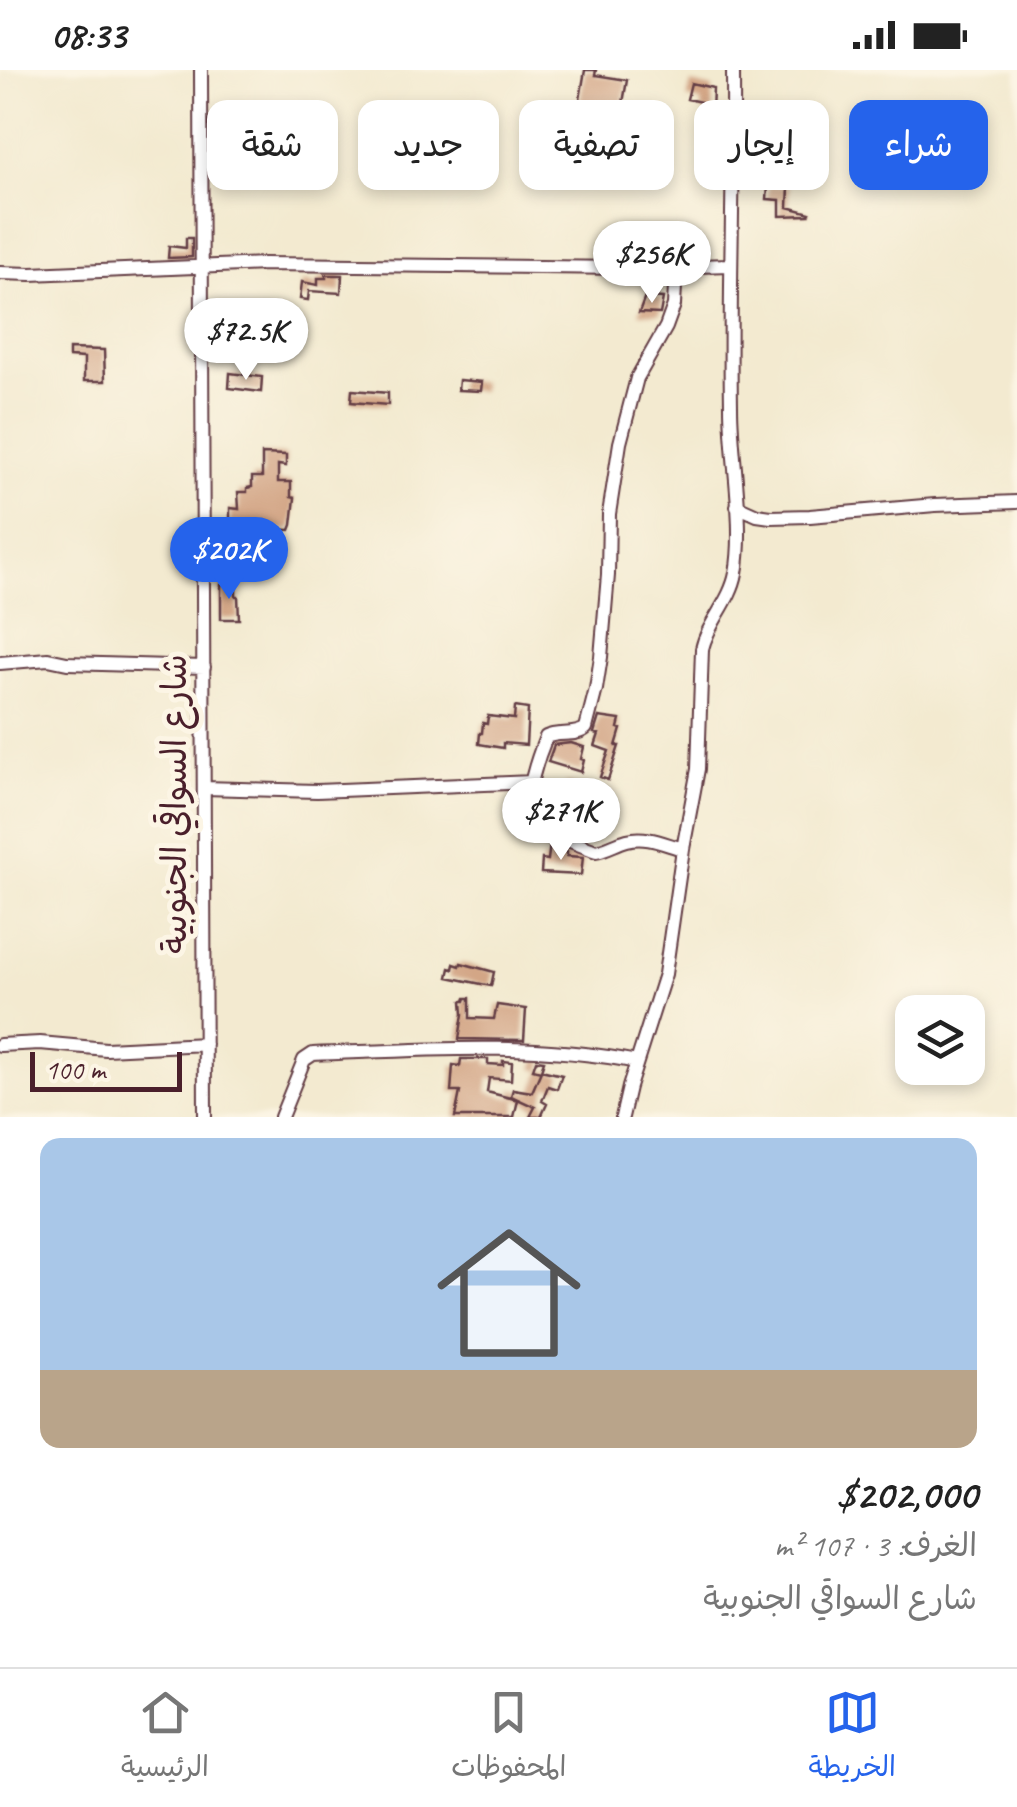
<!DOCTYPE html>
<html lang="ar">
<meta charset="utf-8">
<style>
body{margin:0;font-family:Caveat,"Playpen Sans Arabic",sans-serif;background:#f2f2f2;color:#222;direction:rtl;height:100vh;display:flex;flex-direction:column;font-size:38px;white-space:nowrap}
*{box-sizing:border-box;margin:0}
p{font-size:32px;color:#767676}
.icon{flex:none;width:55px;height:55px;fill:none;stroke:currentColor;stroke-width:2;stroke-linecap:round;stroke-linejoin:round}
.map{position:relative;height:1047px;overflow:hidden;direction:ltr}
.panel{display:flex;flex-direction:column;background:#fff;flex:1}
.panel>*{flex:none}
.hud{position:absolute;left:30px;top:30px;width:958px;height:90px;direction:rtl;display:flex;gap:20px}
.fabs{position:absolute;left:895px;top:925px;display:grid;gap:20px}
.fabs a{display:grid;place-items:center;width:90px;height:90px;border-radius:20px;background:#fff;box-shadow:0 5px 15px #0003;font-size:50px}
.scale{position:absolute;left:30px;bottom:25px;width:152px;box-sizing:border-box;padding-left:10px;border:5px solid #4a1f2b;border-top:0;font-size:28px;line-height:35px;white-space:nowrap;color:#4a1f2b;-webkit-text-stroke:8px #fcf5e5;paint-order:stroke}
.price{position:absolute;translate:-50% -85px;padding:0 22px;border-radius:35px;background:#fff;color:#222;font-size:32px;line-height:65px;filter:drop-shadow(0 2px 5px #0008)}
.price::after{content:'';position:absolute;left:50%;top:60px;width:30px;height:22px;margin-left:-15px;background:inherit;clip-path:polygon(0 0,100% 0,50% 100%)}
.price.selected{background:#2563eb;color:#fff}
ul{padding:0;list-style:none}
li{display:grid;align-content:center;gap:20px;height:530px;padding:0 40px}
li+li{border-top:2px solid #e0e0e0}
li span{display:grid;place-items:center;height:310px;border-radius:20px;color:#555}
li>.icon{margin-inline-start:auto}
span .icon{width:180px;height:180px;fill:#fffc;stroke-width:1}
li b{font-size:42px}
.tag{padding:0 35px;border-radius:20px;background:#fff;box-shadow:0 5px 15px #0003;font-size:35px;line-height:90px}
.tag.selected{background:#2563eb;color:#fff}
.status{display:flex;justify-content:space-between;align-items:center;height:70px;padding:0 50px;background:#fff;direction:ltr}
.status svg{height:28px;fill:currentColor}
.tab-bar{display:flex;justify-content:space-around;align-items:center;height:140px;border-top:2px solid #e0e0e0;background:#fff;font-size:28px;color:#767676}
.tab-bar a{display:grid;justify-items:center;gap:5px}
.tab-bar .selected{color:#2563eb}
.map>svg:first-child{display:block}
.building{fill:#d3a686}
.lines{fill:none;stroke-linecap:round;stroke-linejoin:round}
.minor-casing{stroke:#633d44;stroke-width:16}
.minor{stroke:#fff;stroke-width:12}
.labels{text-anchor:middle;stroke-width:10;stroke-linejoin:round;paint-order:stroke}
.street-label{font-size:35px;fill:#4a1f2b;stroke:#fcf5e5}
</style>
<div class="status"><b>08:33</b><svg viewBox="0 0 49 12"><path d="M0 12V9h3v3zM5 12V6h3v6zM10 12V3h3v9zM15 12V0h3v12zM26 1h20v11H26zM47 4h2v5h-2z"/></svg></div>
<div class="map">
<svg width="1017" height="1047" viewBox="0 0 1017 1047">
<rect width="100%" height="100%" fill="#fcf5e5"/>
<filter id="ink" filterUnits="userSpaceOnUse"><feTurbulence type="fractalNoise" baseFrequency=".01" numOctaves="2"/><feDisplacementMap in="SourceGraphic" scale="20" xChannelSelector="R" yChannelSelector="G"/><feConvolveMatrix kernelMatrix="1 2 1 2 8 2 1 2 1" color-interpolation-filters="sRGB"/></filter>
<filter id="wash" filterUnits="userSpaceOnUse"><feTurbulence type="fractalNoise" baseFrequency=".0048" numOctaves="4" result="noise"/><feDisplacementMap in="SourceGraphic" scale="40" xChannelSelector="R" yChannelSelector="G"/><feGaussianBlur stdDeviation="2.25" result="paint"/><feColorMatrix in="noise" values="0 0 0 0 0 0 0 0 0 0 0 0 0 0 0 0 0 1.4 0 .05"/><feComposite in="paint" operator="in"/></filter>
<g filter="url(#wash)">
<rect width="100%" height="100%" fill="#f3ead0"/>
<g id="blocks">
<!-- building -->
<path class="building" d="M585 0H596L595 5 627 10 618 62 590 57 591 49 577 47Z
M691 13 713 18 712 42 701 41V32L687 29Z
M768 116H789L788 137 810 143 809 145 780 146V130L767 129Z
M186 168H192V187L168 188 169 176 186 178Z
M326 205H342L341 223 309 221 308 230 300 229 302 212 318 215V208H326Z
M645 227 663 228 660 244 639 243Z
M69 279 104 280 105 311H84V288L69 287Z
M230 303 262 307 261 322 229 318Z
M459 310 482 312 481 321 458 320Z
M352 320 388 323V335L351 332Z
M262 384 286 385V396L278 395V412H291V427L295 428 292 455 290 460 273 459 272 482H245L246 454H230V438L239 439 238 422H247V418L252 417V407H262Z
M221 514H236V526H238L239 549H221Z
M515 637 528 639 526 675 503 673V678L479 674 480 663H482L483 653 487 654 488 646 514 649Z
M599 647 620 650 618 658 621 659 616 676H619L608 710 600 707 609 681 595 676 599 664 594 663Z
M571 673 584 677 581 689 584 690 581 702 548 692 554 675Z
M567 713 580 717 577 730 566 727 561 741 540 734 544 721 563 726Z
M562 743 577 747 576 751 580 752 577 763 559 755Z
M550 773 567 781V786L583 787 581 805 541 803 542 789 548 790Z
M461 893 494 902 491 916 448 907 450 898 453 899 454 894 460 896Z
M466 928H470V948L494 949 497 935 526 939 524 970 459 969 463 944 462 931H465Z
M461 989H488V994L503 995V991L512 992 511 1010 489 1008 487 1022 518 1030 514 1047H455L460 1022H451L453 995 460 996Z
M536 990 544 991 541 1000 562 1005 557 1019 548 1016 542 1031 547 1034 541 1047H530L535 1037 511 1026 513 1019 532 1022 541 1001 533 999Z"/>
</g>
</g>
<g filter="url(#ink)">
<use href="#blocks" fill-opacity="0" stroke="#633d44" stroke-width="2.5"/>
<g class="lines">
<!-- minor casing -->
<g class="minor-casing">
<path id="minor" d="M201 0 205 1047
M676 197 674 235 666 257 637 308 620 373 609 444 608 505 601 587 596 619 586 658C576 667 558 661 546 667 539 684 522 731 531 747 539 761 581 775 596 781 607 779 616 773 627 770 647 765 664 774 683 779
M0 203 31 204 264 194 625 198 731 195
M737 436 757 445 771 447 810 446 935 435 1017 432
M0 593 48 589 67 593 204 597
M204 718 317 721 532 712
M0 975 40 973 106 979 205 974
M281 1047 304 990 313 984C421 980 530 971 637 992
M622 1047 629 1017 665 904 683 779 698 699 702 579C708 552 731 531 736 503 745 454 731 387 731 336 729 224 734 112 733 0"/>
</g>
<!-- minor -->
<use href="#minor" class="minor"/>
</g>
</g>
<g class="labels">
<!-- street labels -->
<g class="street-label">
<text transform="translate(174 734) rotate(-90)" y="12">شارع السواقي الجنوبية</text>
</g>
</g>
</svg>
<div class="fabs">
<a><svg class="icon" aria-label="layers" viewBox="0 0 24 24"><path d="M12 4l9 5-9 5-9-5zM3 14l9 5 9-5"/></svg></a>
</div>
<div class="scale">100 m</div>
<b class="price" style="left:652px;top:236px">$256K</b>
<b class="price" style="left:246px;top:313px">$72.5K</b>
<b class="price selected" style="left:229px;top:532px">$202K</b>
<b class="price" style="left:561px;top:793px">$271K</b>
<div class="hud">
<a class="tag selected">شراء</a>
<a class="tag">إيجار</a>
<a class="tag">تصفية</a>
<a class="tag">جديد</a>
<a class="tag">شقة</a>
</div>
</div>
<section class="panel">
<ul>
<li><span style="background:linear-gradient(#a9c7e8 75%,#b9a48a 0)"><svg class="icon" aria-label="home" viewBox="0 0 24 24"><path d="M3 11l9-7 9 7M6 9v11h12V9"/></svg></span><div><b>$202,000</b><p>الغرف: 3 · 107 m²</p><p>شارع السواقي الجنوبية</p></div></li>
</ul>
</section>
<nav class="tab-bar">
<a class="selected"><svg class="icon" aria-label="map" viewBox="0 0 24 24"><path d="M3 6l6-2 6 2 6-2v14l-6 2-6-2-6 2zM9 4v14M15 6v14"/></svg>الخريطة</a>
<a><svg class="icon" aria-label="saved" viewBox="0 0 24 24"><path d="M7 4h10v16l-5-4-5 4z"/></svg>المحفوظات</a>
<a><svg class="icon" aria-label="home" viewBox="0 0 24 24"><path d="M3 11l9-7 9 7M6 9v11h12V9"/></svg>الرئيسية</a>
</nav>
